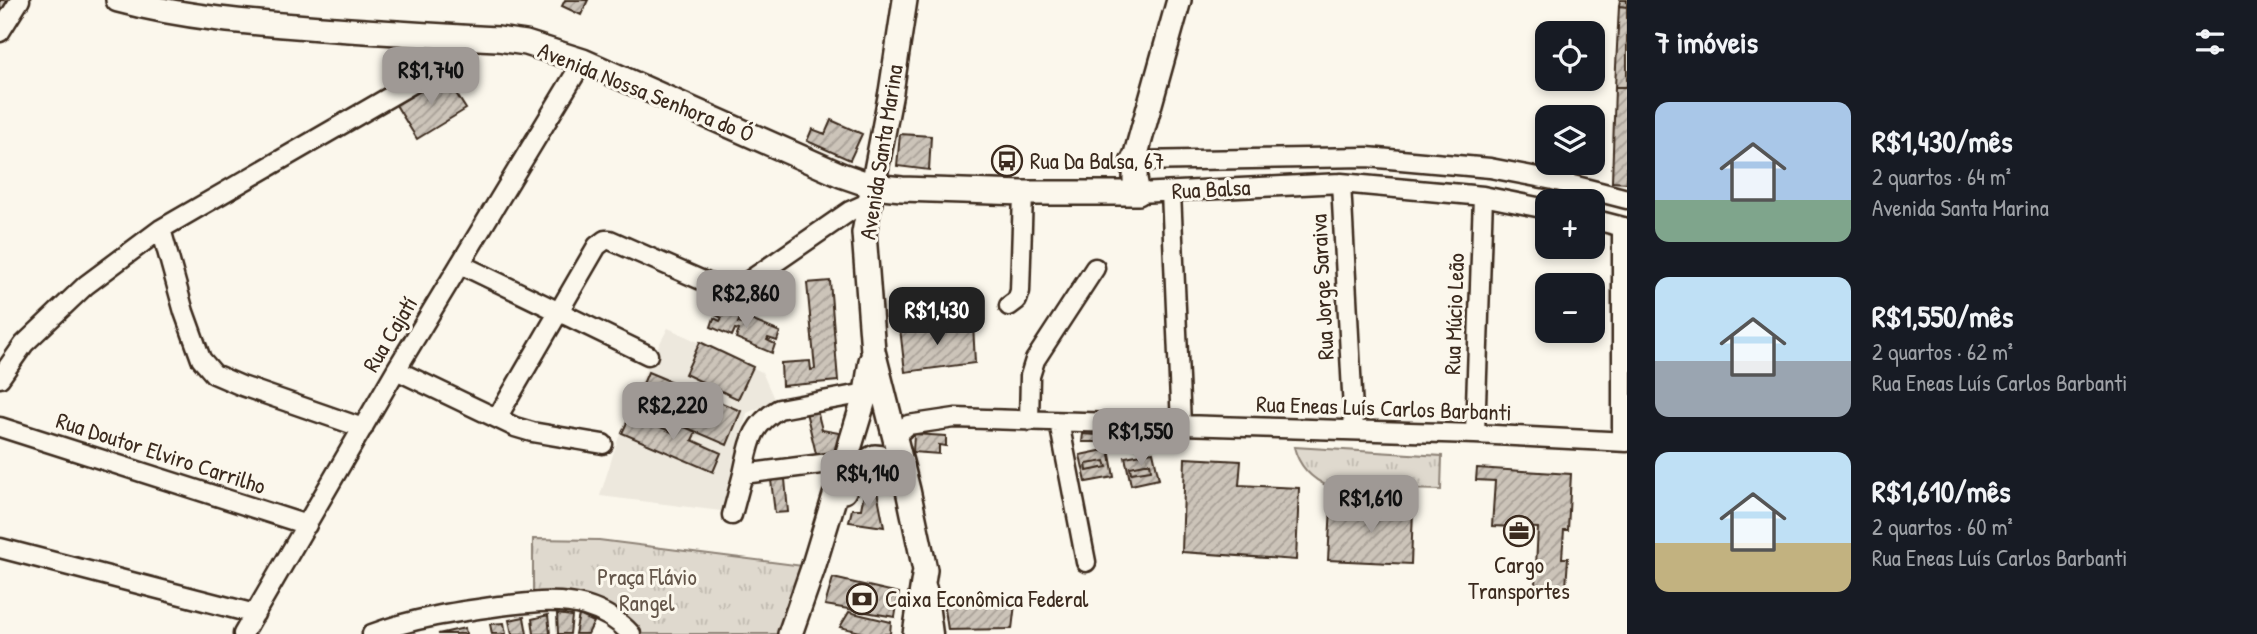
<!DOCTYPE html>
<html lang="pt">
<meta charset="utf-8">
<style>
body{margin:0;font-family:"Patrick Hand",sans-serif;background:#242831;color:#f1f3f6;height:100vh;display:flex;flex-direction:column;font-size:26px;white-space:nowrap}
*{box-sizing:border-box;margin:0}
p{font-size:23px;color:#9ea1a6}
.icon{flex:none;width:38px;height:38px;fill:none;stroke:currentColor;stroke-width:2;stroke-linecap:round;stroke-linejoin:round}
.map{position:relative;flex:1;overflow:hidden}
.side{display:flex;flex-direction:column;background:#171b24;width:630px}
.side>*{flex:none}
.fabs{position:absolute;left:1535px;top:21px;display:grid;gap:14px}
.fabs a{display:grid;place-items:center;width:70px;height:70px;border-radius:14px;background:#171b24;box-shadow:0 4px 10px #0003;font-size:35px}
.price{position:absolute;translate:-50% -60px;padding:0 16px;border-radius:14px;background:#9f9995;color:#111;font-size:23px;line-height:46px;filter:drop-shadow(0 2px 4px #0008)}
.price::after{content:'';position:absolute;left:50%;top:42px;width:21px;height:16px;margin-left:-10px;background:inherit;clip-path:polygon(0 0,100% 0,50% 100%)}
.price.selected{background:#222;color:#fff}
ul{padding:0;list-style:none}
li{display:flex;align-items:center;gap:21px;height:175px;padding:0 28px}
li span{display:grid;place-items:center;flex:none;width:196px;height:140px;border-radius:14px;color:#555}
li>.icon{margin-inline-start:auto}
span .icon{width:84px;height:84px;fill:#fffc;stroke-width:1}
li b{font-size:30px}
h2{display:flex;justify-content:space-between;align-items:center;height:84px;padding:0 28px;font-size:30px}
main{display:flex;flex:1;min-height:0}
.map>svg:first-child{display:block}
.built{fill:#ede8dd}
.park{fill:url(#park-tufts);stroke:#8d8276;stroke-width:2}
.building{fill:url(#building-hatch);stroke:#3b2a1e;stroke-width:2}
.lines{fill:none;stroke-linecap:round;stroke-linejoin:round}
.minor-casing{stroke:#3b2a1e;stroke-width:23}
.major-casing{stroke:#3b2a1e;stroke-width:28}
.minor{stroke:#fbf7ec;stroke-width:18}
.major{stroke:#fbf7ec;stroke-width:23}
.labels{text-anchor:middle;stroke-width:6;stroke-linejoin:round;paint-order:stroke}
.street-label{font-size:23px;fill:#3b2a1e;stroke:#fbf7ec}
.poi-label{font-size:23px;fill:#3b2a1e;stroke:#fbf7ec;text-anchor:start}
.park-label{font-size:23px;fill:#64564a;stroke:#fbf7ec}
</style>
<main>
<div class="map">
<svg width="1627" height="634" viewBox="0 0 1627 634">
<defs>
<pattern id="park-tufts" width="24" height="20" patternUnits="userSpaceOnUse" patternTransform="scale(1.75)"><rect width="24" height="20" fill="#dfd9ce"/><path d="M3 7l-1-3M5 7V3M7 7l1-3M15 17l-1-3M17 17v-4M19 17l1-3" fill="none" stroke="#c0bab0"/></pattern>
<pattern id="building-hatch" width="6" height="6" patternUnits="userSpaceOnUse" patternTransform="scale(1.75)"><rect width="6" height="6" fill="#ccc4b9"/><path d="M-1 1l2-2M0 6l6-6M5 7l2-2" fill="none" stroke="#a79f96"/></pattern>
</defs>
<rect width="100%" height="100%" fill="#fbf7ec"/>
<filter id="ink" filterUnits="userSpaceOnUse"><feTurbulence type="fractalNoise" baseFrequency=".0143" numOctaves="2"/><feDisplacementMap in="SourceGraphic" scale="14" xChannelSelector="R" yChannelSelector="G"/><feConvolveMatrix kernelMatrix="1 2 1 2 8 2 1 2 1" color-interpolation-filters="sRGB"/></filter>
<g filter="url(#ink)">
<!-- built -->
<path class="built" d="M668 328 762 372 775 401 747 413 721 511 600 496 617 442 644 373Z"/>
<!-- park -->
<path class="park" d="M1294 447 1442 456 1441 490 1330 487C1311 479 1299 467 1294 447Z
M533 539 599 540 811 567 790 634H631L604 618 533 602Z"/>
<!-- building -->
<path class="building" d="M0 0H10L0 15Z
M565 0H588L581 15 562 6Z
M1620 0H1627V7L1619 6Z
M1619 6 1627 7V87H1615Z
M445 76 466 109 417 139 396 105Z
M1615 87H1627V183L1612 182Z
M831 120 862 134 850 160 807 141 812 129 825 134Z
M900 134 931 136 929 170 897 166Z
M830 281 838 381 782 386 781 363 810 361 811 370 815 369 807 283Z
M719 307 741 316 738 323 742 324 744 317 780 332 777 341 768 338 767 340 775 344 772 353 736 338 739 330 735 329 732 336 711 327 714 318 720 321 722 318 716 315Z
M973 324 975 363 905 372 900 328Z
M700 342 753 367 738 399 685 374Z
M648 372 741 411 727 445 634 405Z
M817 410 822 430 839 433 832 460 818 462 806 412Z
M631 414 674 433 678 424 696 432 692 440 721 453 713 472 622 433Z
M914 434 946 436V446L939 445V454L913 452Z
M1083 434 1097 435V442H1082Z
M1109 449 1114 477 1086 482 1080 455Z
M1153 452 1159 479 1131 485 1125 457Z
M1185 458 1241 461 1239 485 1299 488 1296 560 1182 552Z
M1105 461 1107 467 1087 471 1086 464Z
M1150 463 1151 470 1131 473 1130 467Z
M1477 468 1571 474 1568 530H1564L1562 558H1568L1566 587 1535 585 1538 528 1492 526 1495 481 1476 480Z
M785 479 788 512 775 513 771 480Z
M865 488 877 491 884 527 849 522 852 509H861Z
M1331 507 1413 510 1411 564 1328 560Z
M833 578 899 593 895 617 825 605Z
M943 595 1015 604 1012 629 948 630Z
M849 612 891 622 890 634H868L840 627Z
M557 614 572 616 570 634H558Z
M548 615 550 634H534L532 619Z
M579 615 594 622 588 634H575Z
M524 617 527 634H512L509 620Z
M504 623 506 634H492L490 624Z
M465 628 466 634H438Z"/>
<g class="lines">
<!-- minor casing -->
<g class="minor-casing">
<path id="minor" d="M0 32 20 0
M1136 161 1367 157 1490 168 1553 180 1627 199
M1341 183 1354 430
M1171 192 1181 425
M1138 193 1341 183 1483 196 1547 209
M1592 219 1627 228
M161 229 184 312 201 359 214 374 242 386 363 428
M460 264 648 355
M1009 306 1017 300 1020 291 1023 193
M396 370 515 427 532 432 603 444
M0 378 24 344 86 285 161 229 436 70 444 61 445 37
M497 418 597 246 605 240H610L717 287 732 289 740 287 850 211 870 202
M1029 421 1030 376 1035 360 1095 268
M1059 422 1086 562
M0 427 307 525
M1475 434 1483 196
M893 438 908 425 955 418 1475 434 1627 442
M1622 441V227
M845 461 743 474C750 444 750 426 779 409L866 393
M732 515 743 474
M0 548 255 614
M927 589 933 634
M243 634 396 370 583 61
M372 634C413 618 456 612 499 606 527 603 557 598 585 606 602 611 619 621 631 634"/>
</g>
<!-- major casing -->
<g class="major-casing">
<path id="major" d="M118 0C184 18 253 23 321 28 380 32 439 36 498 39L526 43 583 61 841 175 873 186 902 189 1023 193H1138L1135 179 1136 154
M905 0 891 92 864 233 873 351 908 490 925 570 915 634
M1131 165 1136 154 1179 0
M844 491C851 476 860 464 875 457 890 457 894 468 898 481
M790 634 813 568 866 393 871 361"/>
</g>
<!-- minor -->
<use href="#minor" class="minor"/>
<!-- major -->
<use href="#major" class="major"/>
</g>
</g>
<!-- icons -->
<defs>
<g id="bus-ring" transform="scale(1.575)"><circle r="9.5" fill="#fbf7ec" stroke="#3b2a1e" stroke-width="1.5"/><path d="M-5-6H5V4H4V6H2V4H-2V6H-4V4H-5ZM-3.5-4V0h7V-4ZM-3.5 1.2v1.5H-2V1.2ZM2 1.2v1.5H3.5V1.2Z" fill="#3b2a1e"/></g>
<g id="office-ring" transform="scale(1.575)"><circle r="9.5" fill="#fbf7ec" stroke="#3b2a1e" stroke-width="1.5"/><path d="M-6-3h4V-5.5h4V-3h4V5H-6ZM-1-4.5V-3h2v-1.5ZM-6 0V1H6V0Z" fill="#3b2a1e"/></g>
<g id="bank-ring" transform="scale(1.575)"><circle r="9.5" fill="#fbf7ec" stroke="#3b2a1e" stroke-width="1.5"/><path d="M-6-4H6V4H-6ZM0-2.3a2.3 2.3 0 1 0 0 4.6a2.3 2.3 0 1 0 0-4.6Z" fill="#3b2a1e"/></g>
</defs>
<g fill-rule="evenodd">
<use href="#bus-ring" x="1007" y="161"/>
<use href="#office-ring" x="1519" y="531"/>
<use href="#bank-ring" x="862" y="599"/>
</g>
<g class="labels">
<!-- street labels -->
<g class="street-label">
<text transform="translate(646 92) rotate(22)" y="8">Avenida Nossa Senhora do Ó</text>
<text transform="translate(881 152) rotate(-81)" y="8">Avenida Santa Marina</text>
<text transform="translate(1211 189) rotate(-3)" y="8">Rua Balsa</text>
<text transform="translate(1322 287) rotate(-93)" y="8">Rua Jorge Saraiva</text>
<text transform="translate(1454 314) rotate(-88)" y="8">Rua Múcio Leão</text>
<text transform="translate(390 334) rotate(-59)" y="8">Rua Cajatí</text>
<text transform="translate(1384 408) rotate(2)" y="8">Rua Eneas Luís Carlos Barbanti</text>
<text transform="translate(161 453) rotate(18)" y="8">Rua Doutor Elviro Carrilho</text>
</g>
<!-- poi labels -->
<g class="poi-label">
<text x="1030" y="169">Rua Da Balsa, 67</text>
<text x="1519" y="573" text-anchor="middle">Cargo<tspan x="1519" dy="26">Transportes</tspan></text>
<text x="885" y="607">Caixa Econômica Federal</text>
</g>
<!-- park labels -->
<g class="park-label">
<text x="647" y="585">Praça Flávio<tspan x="647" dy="26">Rangel</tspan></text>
</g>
</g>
</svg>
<div class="fabs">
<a><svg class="icon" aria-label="locate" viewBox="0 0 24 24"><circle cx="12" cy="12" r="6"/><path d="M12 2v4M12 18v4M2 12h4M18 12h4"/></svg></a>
<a><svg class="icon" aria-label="layers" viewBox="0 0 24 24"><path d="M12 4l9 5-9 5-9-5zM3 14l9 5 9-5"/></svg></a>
<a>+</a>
<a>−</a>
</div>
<b class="price" style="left:431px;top:107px">R$1,740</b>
<b class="price" style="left:746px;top:330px">R$2,860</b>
<b class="price selected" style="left:937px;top:347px">R$1,430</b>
<b class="price" style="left:673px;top:442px">R$2,220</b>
<b class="price" style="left:1141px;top:468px">R$1,550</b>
<b class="price" style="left:868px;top:510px">R$4,140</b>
<b class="price" style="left:1371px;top:535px">R$1,610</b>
</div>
<section class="side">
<h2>7 imóveis<svg class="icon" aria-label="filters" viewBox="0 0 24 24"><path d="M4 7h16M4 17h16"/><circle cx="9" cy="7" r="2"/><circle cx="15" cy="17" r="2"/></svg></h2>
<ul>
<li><span style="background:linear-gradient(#a9c7e8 70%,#7fa58c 0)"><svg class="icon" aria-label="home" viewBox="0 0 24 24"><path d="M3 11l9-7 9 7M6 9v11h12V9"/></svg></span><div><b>R$1,430/mês</b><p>2 quartos · 64 m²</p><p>Avenida Santa Marina</p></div></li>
<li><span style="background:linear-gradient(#bfe0f5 60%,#9aa5b1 0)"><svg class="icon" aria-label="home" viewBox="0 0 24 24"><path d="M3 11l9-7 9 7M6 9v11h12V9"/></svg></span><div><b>R$1,550/mês</b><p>2 quartos · 62 m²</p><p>Rua Eneas Luís Carlos Barbanti</p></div></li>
<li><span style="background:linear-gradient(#bfe0f5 65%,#c2b280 0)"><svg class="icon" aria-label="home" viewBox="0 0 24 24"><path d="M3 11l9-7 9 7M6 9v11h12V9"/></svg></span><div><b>R$1,610/mês</b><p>2 quartos · 60 m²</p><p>Rua Eneas Luís Carlos Barbanti</p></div></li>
</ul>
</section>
</main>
